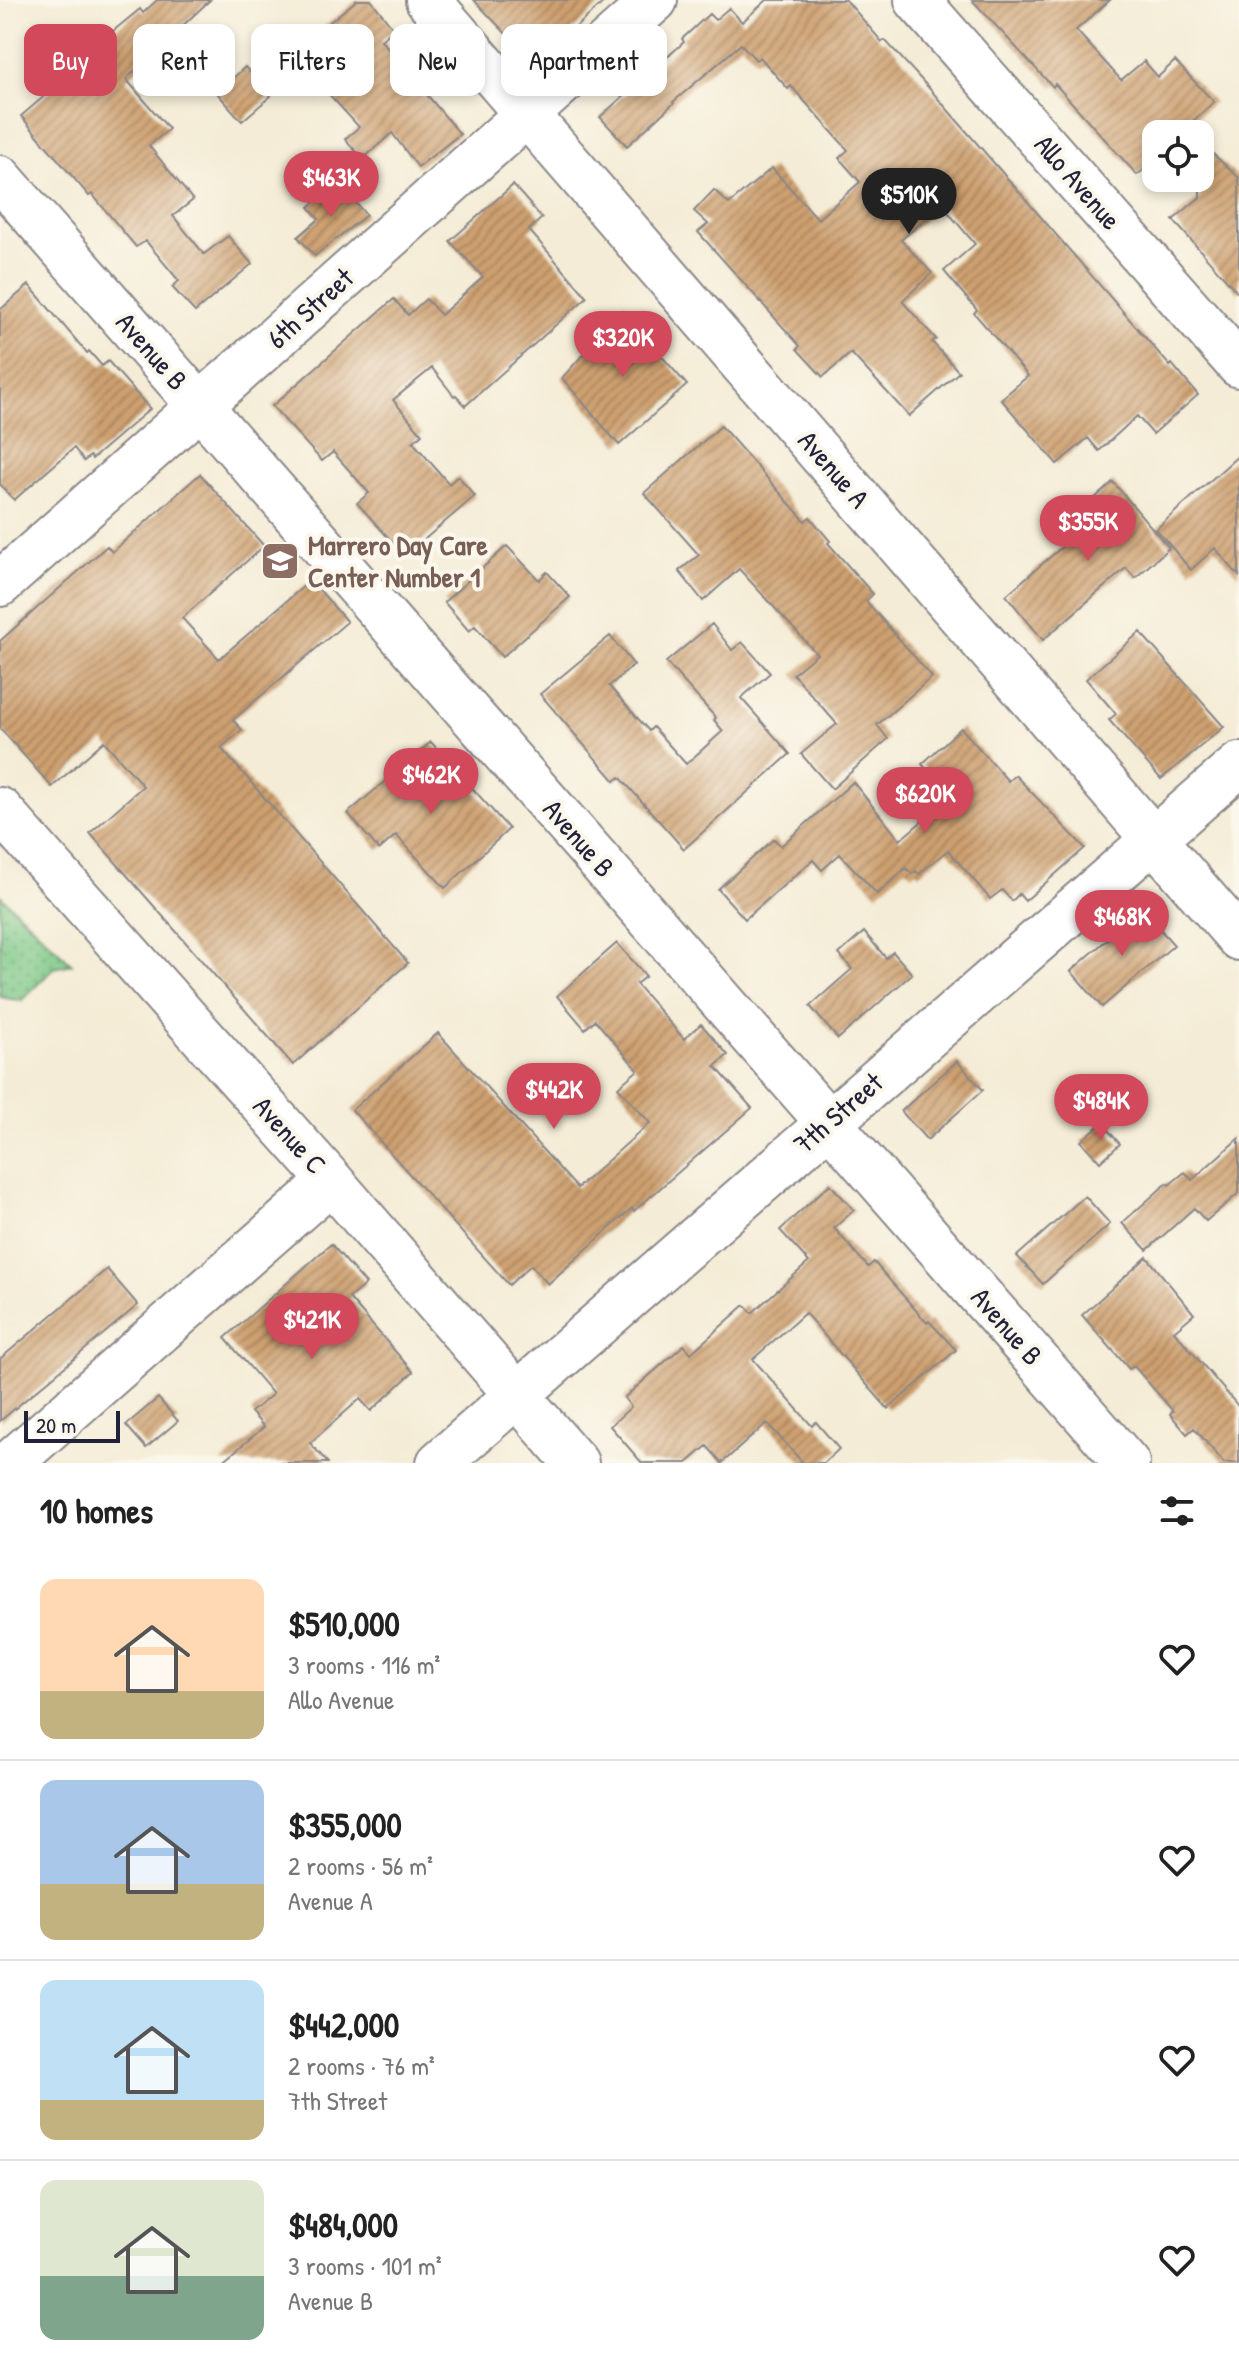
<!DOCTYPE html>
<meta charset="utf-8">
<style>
body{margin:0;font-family:"Patrick Hand",sans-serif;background:#f2f2f2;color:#222;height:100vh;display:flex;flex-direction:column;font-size:30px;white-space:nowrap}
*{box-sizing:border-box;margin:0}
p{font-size:26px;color:#767676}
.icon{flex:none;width:44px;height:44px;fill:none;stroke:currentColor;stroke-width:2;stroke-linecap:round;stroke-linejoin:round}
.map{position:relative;height:1463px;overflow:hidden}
.panel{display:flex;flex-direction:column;background:#fff;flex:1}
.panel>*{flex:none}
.banner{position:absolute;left:24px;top:24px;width:800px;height:72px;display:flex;gap:16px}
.buttons{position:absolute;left:1142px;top:120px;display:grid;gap:16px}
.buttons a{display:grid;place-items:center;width:72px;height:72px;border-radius:16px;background:#fff;box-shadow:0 4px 12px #0003;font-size:40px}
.scale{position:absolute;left:24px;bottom:20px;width:96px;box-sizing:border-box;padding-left:8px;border:4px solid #22223b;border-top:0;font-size:22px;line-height:28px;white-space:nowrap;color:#22223b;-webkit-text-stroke:6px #fbf7ec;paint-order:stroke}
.price{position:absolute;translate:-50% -68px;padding:0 18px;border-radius:28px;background:#d1495b;color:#fff;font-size:26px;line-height:52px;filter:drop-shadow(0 2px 4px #0008)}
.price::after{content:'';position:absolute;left:50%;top:48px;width:24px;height:18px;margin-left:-12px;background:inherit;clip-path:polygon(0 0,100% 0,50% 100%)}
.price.selected{background:#222;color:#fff}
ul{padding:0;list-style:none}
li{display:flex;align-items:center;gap:24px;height:200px;padding:0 40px}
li+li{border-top:2px solid #e0e0e0}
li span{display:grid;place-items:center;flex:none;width:224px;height:160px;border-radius:16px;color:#555}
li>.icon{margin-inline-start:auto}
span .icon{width:96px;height:96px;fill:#fffc;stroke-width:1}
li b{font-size:34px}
h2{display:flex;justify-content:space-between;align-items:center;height:96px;padding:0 40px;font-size:34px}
.chip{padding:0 28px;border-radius:16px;background:#fff;box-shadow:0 4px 12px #0003;font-size:28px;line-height:72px}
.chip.selected{background:#d1495b;color:#fff}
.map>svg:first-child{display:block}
.park{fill:url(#park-dots);stroke:#4e7460;stroke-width:2}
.building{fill:url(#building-hatch)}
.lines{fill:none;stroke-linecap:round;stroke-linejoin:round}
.minor-casing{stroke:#8b8788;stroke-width:48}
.minor{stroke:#fff;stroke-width:44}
.labels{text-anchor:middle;stroke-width:8;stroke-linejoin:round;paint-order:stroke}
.street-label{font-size:28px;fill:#22223b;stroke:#fbf7ec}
.education-label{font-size:28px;font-weight:bold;fill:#785e54;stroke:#fbf7ec;text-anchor:start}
</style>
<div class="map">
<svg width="1239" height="1463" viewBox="0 0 1239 1463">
<defs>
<pattern id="park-dots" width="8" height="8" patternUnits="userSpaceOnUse" patternTransform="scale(2)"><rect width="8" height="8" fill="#7bc786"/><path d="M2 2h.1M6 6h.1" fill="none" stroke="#64a16f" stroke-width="1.8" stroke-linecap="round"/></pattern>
<pattern id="building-hatch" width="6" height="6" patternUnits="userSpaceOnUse" patternTransform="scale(2)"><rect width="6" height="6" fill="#cea070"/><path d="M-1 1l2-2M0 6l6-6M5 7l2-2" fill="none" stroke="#a7825d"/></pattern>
</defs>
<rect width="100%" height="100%" fill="#fbf7ec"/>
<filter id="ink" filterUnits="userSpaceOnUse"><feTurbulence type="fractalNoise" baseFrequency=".0125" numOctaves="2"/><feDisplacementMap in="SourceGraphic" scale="16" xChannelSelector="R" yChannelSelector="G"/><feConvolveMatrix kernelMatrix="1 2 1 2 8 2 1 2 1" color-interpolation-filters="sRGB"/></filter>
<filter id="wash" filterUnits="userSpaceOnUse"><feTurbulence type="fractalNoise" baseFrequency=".006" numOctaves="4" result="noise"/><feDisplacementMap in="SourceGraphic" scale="32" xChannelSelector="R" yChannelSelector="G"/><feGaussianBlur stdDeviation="1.8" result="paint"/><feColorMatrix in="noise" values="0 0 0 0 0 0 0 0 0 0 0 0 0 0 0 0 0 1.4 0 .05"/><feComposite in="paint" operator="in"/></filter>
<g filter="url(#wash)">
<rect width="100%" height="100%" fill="#f4ecd6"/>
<!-- park -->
<path class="park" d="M0 895 72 964 54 968 21 1001 0 997Z"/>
<g id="blocks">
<!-- building -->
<path class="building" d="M157 0H210L126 79 169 129 149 146 193 200 173 216 204 254 228 236 252 264 195 312 172 287 179 281 146 241 136 247 92 194 89 196 21 116 89 58 85 54 140 9 143 13Z
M357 0H371L394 29 381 40 460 134 418 167 392 133 363 159 345 139 359 127 327 92 342 78 310 38Z
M474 0H606L535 64Z
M767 0H846L882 42 885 40 928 87 1170 366 1172 364 1198 395 1153 434 1137 416 1099 451 1088 438 1057 464 1001 399 1028 376 974 313 977 310 944 271 975 244 942 205 901 240 932 273 902 301 936 339 932 342 959 372 909 416 851 353 823 377 797 349 800 346 698 232 708 224 694 211 714 190 729 204 772 168 818 219 860 182 839 158 848 150 791 86 788 89 760 57 756 60 741 44 673 102 674 103 627 146 600 117 684 42 682 39 709 14 715 20 729 8 742 22Z
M972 0H1110L1076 30 1121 80 1144 61 1158 77 1175 61 1214 102 1193 121 1197 125 1186 134H1156V160L1137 175 1055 84 1053 87Z
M245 67 271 96 242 121 217 93Z
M1200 142 1239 178V294L1173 220 1200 197Z
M339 183 366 215 315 256 298 237 319 219 309 207Z
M513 185 542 218 529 230 587 297 465 406 456 395 454 396 432 368 393 400 422 434 413 442 449 484 458 476 475 496 405 556 357 503 369 493 333 452 322 461 272 406 394 299 408 315 426 299 441 315 483 277 450 241Z
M29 285 87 353 89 351 102 366 108 361 150 409 92 459 90 456 84 461 74 448 14 500 0 484V310Z
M622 311 687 385 619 445 562 378Z
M721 426 805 521 810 517 830 541 828 543 873 594 866 601 932 677 877 725 888 739 832 789 801 754 837 724 793 674 817 654 739 569 703 601 679 571 699 555 644 493Z
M1239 455V576L1215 548 1191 570 1156 529Z
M200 474 264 546 182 618 219 659 311 580 347 622 233 720 242 730 221 748 408 963 293 1065 90 833 143 786 104 741 52 787 0 728V641L107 546 112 552Z
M1113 482 1169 548 1135 578 1126 568 1043 640 1006 595 1097 517 1087 505Z
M507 546 539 580 547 572 570 597 502 657 475 626 469 631 444 602Z
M712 624 732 650 742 642 770 673 741 698 790 754 684 849 620 777 615 781 540 694 610 636 634 665 609 686 649 731 653 727 686 764 723 731 714 720 716 718 666 662Z
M1140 632 1224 727 1161 779 1109 720 1116 714 1086 679Z
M961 728 1008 781 1015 775 1085 848 1025 901 1019 894 1012 901 1002 890 990 899 948 850 919 874 916 871 912 874 906 868 877 894 840 854 822 870 813 860 745 919 718 889 774 839 781 846 853 782 900 840 942 804 921 781 930 773 922 764Z
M431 742 509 829 445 888 396 835 379 850 348 813Z
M1142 909 1174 945 1102 1007 1071 971Z
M864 932 886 958 893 952 912 974 838 1039 810 1006 852 969 839 954Z
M617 943 646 976 636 984 684 1039 701 1024 728 1055 715 1066 752 1108 634 1211 632 1208 548 1284 531 1265 509 1285 352 1110 438 1033 577 1188 650 1123 618 1087 638 1070 595 1020 585 1029 557 996Z
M957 1061 983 1090 927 1140 901 1111Z
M1102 1123 1120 1144 1100 1162 1081 1141Z
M1239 1138V1193L1206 1221 1194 1208 1147 1250 1122 1223 1167 1183 1169 1185 1185 1172 1192 1180Z
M830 1184 854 1210 834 1228 868 1267 874 1262 927 1323 929 1321 956 1350 888 1409 805 1313 753 1359 812 1426 816 1422 839 1449 824 1463H803L767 1423 722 1463 707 1446 687 1463H642L610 1426 631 1407 624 1398 684 1345 691 1353 745 1305 752 1313 809 1262 780 1230Z
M1085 1196 1110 1224 1043 1284 1017 1256Z
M331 1244 366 1284 349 1298 413 1372 371 1411 360 1399 310 1443 328 1463H221L264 1427 251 1412 273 1394 225 1338Z
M1147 1257 1194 1314 1174 1331 1239 1407V1463H1224L1194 1428 1187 1434 1170 1414 1173 1411 1134 1366 1129 1369 1082 1315Z
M107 1269 138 1305 0 1421V1359Z
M158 1398 178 1421 146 1448 126 1425Z"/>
</g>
</g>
<g filter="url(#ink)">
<use href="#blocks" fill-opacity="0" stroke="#8b8788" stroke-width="2"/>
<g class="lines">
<!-- minor casing -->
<g class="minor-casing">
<path id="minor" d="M428 0 1239 938
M917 0 1239 365
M0 178 1127 1463
M0 584 655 0
M0 810 331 1181 576 1463
M10 1463 331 1181
M439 1463 1239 765"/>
</g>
<!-- minor -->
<use href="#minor" class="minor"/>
</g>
</g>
<!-- icons -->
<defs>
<g id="school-square" transform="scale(2)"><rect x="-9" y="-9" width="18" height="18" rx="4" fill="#8d6e63" stroke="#fbf7ec"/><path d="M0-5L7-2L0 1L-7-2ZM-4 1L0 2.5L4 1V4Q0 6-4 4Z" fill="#fff"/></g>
</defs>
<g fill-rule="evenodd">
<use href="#school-square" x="280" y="561"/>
</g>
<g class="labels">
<!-- street labels -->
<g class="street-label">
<text transform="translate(1078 182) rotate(49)" y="10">Allo Avenue</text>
<text transform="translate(310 308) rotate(-42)" y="10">6th Street</text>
<text transform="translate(152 351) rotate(49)" y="10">Avenue B</text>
<text transform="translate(834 469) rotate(49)" y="10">Avenue A</text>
<text transform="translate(579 838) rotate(49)" y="10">Avenue B</text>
<text transform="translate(838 1113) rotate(-41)" y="10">7th Street</text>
<text transform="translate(290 1135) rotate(48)" y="10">Avenue C</text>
<text transform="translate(1007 1326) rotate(49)" y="10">Avenue B</text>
</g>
<!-- education labels -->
<g class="education-label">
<text x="308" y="555">Marrero Day Care<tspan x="308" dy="32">Center Number 1</tspan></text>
</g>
</g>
</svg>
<div class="buttons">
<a><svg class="icon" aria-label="locate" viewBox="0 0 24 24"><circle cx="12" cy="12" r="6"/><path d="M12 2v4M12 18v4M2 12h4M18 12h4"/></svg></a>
</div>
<div class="scale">20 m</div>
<b class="price" style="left:331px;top:219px">$463K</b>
<b class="price selected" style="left:909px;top:236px">$510K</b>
<b class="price" style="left:623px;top:379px">$320K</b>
<b class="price" style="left:1088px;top:563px">$355K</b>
<b class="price" style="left:431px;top:816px">$462K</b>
<b class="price" style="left:925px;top:835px">$620K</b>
<b class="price" style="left:1122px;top:958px">$468K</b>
<b class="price" style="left:554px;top:1131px">$442K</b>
<b class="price" style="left:1101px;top:1142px">$484K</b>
<b class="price" style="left:312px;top:1361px">$421K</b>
<div class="banner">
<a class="chip selected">Buy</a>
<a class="chip">Rent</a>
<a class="chip">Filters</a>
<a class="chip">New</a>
<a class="chip">Apartment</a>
</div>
</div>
<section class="panel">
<h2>10 homes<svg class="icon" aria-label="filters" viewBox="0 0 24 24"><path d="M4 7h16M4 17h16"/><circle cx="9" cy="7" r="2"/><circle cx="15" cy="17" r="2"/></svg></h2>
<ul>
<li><span style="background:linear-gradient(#ffd9b3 70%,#c2b280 0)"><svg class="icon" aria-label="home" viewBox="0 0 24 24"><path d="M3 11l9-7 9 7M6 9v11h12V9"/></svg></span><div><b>$510,000</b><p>3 rooms · 116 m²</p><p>Allo Avenue</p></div><svg class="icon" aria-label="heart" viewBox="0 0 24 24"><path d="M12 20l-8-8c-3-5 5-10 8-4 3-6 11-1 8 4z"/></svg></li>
<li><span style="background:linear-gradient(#a9c7e8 65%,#c2b280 0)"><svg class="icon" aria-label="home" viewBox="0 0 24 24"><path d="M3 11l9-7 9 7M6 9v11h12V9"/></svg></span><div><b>$355,000</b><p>2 rooms · 56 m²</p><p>Avenue A</p></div><svg class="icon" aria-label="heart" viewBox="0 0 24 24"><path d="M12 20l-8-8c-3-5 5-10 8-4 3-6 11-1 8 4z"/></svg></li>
<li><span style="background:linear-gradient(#bfe0f5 75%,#c2b280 0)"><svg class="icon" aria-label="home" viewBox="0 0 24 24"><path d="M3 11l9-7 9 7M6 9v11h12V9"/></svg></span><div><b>$442,000</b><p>2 rooms · 76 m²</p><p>7th Street</p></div><svg class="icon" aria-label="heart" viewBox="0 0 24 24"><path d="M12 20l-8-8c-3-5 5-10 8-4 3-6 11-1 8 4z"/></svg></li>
<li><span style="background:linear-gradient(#dfe7d0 60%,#7fa58c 0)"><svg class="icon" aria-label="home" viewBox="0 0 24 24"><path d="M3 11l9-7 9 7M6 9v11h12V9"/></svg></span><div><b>$484,000</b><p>3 rooms · 101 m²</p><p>Avenue B</p></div><svg class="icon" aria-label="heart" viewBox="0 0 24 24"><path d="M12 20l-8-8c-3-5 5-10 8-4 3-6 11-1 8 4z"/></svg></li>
</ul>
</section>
